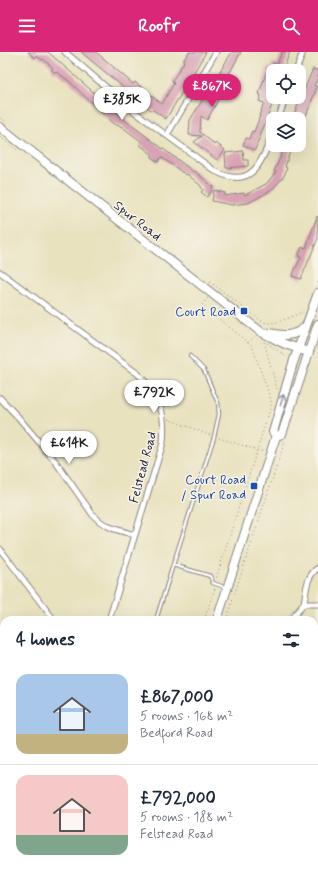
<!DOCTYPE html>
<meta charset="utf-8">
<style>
body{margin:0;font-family:Mynerve,sans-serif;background:#f6f6f7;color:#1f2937;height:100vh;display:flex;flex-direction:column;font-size:15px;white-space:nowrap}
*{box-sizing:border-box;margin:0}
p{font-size:13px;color:#747a83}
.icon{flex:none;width:22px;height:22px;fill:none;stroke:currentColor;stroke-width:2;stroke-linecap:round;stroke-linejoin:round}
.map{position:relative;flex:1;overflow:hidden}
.panel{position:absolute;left:0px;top:564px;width:318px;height:256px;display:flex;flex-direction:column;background:#fff;border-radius:12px 12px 0 0;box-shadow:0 4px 16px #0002}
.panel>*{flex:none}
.controls{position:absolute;left:266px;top:12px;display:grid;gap:8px}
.controls a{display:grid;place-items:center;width:40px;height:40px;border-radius:8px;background:#fff;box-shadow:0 4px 16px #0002;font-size:20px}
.price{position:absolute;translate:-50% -34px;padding:0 9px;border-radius:14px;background:#fff;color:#222;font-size:13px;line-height:26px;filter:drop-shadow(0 1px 2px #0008)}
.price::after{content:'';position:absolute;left:50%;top:24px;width:12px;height:9px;margin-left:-6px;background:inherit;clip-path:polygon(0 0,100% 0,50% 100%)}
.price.selected{background:#db2777;color:#fff}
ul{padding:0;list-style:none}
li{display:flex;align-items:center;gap:12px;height:100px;padding:0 16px}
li+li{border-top:1px solid #e0e1e3}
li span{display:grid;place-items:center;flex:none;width:112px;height:80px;border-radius:12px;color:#555}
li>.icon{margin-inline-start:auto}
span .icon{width:48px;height:48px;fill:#fffc;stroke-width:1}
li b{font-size:17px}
h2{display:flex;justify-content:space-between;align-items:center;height:48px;padding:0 16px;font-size:17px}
header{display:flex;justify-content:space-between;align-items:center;height:52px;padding:0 16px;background:#db2777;color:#fff;font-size:18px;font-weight:700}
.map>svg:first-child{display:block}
.built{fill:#f7d0ca}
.green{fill:#92d186;stroke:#5a7a60}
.building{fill:#d8a2b4}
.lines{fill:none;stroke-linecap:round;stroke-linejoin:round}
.service-casing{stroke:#86827d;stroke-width:4.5}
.minor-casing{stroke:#86827d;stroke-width:7}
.primary-casing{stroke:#86827d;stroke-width:10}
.path{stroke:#86827d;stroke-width:1;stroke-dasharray:1 3;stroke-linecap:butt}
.service{stroke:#fff;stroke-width:2.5}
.minor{stroke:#fff;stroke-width:5}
.primary{stroke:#fff;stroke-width:8}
.oneway{stroke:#9c9ca7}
.transit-dot{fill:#1a4fb4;stroke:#f7f3e8;stroke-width:1.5}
.labels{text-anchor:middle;stroke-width:3;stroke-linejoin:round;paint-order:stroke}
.street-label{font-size:13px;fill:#22223b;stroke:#f7f3e8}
.transit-label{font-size:13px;fill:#164399;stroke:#f7f3e8;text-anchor:end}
</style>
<header><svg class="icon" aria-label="menu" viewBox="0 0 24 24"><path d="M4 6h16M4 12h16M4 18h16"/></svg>Roofr<svg class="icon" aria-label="search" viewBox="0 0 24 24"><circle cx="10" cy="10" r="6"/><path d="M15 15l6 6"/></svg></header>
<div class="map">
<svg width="318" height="820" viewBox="0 0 318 820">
<rect width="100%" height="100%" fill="#f7f3e8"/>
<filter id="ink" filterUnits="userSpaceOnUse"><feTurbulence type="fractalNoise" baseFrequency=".025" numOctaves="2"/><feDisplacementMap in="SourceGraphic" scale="8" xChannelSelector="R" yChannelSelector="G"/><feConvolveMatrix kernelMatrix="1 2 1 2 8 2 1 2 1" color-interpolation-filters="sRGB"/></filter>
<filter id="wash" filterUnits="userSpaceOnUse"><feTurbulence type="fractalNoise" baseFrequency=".012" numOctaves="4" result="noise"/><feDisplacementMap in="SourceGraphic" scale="16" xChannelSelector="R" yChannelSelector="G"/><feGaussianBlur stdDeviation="0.9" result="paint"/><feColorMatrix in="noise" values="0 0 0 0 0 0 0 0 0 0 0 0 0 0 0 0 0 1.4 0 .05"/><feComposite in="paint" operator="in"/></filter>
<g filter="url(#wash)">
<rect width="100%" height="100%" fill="#e9e2bf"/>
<!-- built -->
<path class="built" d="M0 570 4 575V628L0 633Z"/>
<!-- green -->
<path class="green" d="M314 673 318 674V820H242L243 816H314Z"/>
<g id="blocks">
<!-- building -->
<path class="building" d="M28 0H48L126 69 194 120 195 119 213 135 211 138H212L207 145 201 140 203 138 200 133 187 122 186 123 161 105 158 110 151 105 153 103 140 93 142 90 121 74 120 75 118 73 117 74 112 71 69 29 57 20 56 21 51 18 53 16 43 7 42 8 37 4 35 6Z
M81 0H96L133 32 135 30 162 52 174 31 172 29 184 10 183 9 189 0H206L166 67 153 58 152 59Z
M232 0H241L224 31 227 32 207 68 201 64 200 80 215 93 216 91 225 98 217 108 194 90 202 84 189 83 190 68Z
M282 0H290L284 15H286L284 19H273V45H275L255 98 243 93 246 86 249 87 252 79 254 80 260 64H259L264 51 259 49 261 43 259 42 268 15 271 16 273 11 277 12Z
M313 17 318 19V25L314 34 317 35 299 82V67H292Z
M284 93H292L285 115 287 116 284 124 272 138 248 151 232 153 212 149 214 138 225 141V144L244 141 245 143 266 132 276 120 274 119 281 104H280Z
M243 99 244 108H248V114L226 116 225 101Z
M317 164 318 186 301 227 292 224 301 205 298 204 302 195 306 196Z"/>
</g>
</g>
<g filter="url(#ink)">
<use href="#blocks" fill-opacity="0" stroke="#86827d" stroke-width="1"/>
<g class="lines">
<!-- service casing -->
<g class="service-casing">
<path id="service" d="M190 304 204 318 218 351 219 362 214 385 173 513 210 524 213 531 227 536
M156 568 173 513"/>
</g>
<!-- minor casing -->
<g class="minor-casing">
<path id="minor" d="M65 0 135 60 215 119C253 139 262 109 273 80
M296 19 303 0
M278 67 286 45
M167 83 216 0
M0 220 138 322C160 344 166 360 163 391L109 568
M0 346 18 365 55 409 93 463C105 476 118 478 135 483
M0 497 54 568
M304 552C306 539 306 524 318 516
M290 568 304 552H318
M0 694 4 692
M0 801 4 797"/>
</g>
<!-- primary casing -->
<g class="primary-casing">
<path id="primary" d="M0 75 261 280 285 292 308 300
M269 281C283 284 294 285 305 275
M276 384 273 380 293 311 318 241
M276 384 282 382 318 272
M217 568 276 384
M145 820V816"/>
</g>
<!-- path -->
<path class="path" d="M0 66 5 69
M0 85 20 100
M210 230 263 270C276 274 291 264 303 260
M316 235 318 228
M208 246 202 253 252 294 271 348V354L216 527
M264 290 277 337
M248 291 254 285
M267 291 287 305
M168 367 210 383
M219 386 264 400
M204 568 215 536
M226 568 285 389
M314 682 318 684
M133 820V816
M258 820 259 816"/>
<!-- service -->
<use href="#service" class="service"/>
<!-- minor -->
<use href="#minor" class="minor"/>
<!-- primary -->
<use href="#primary" class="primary"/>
</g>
<!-- one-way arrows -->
<defs><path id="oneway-shaft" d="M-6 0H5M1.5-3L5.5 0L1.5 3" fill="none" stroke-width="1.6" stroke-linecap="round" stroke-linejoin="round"/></defs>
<use class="oneway" href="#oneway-shaft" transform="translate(282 348) rotate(-73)"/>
</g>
<!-- markers -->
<g class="transit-dot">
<rect x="240" y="255" width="8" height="8" rx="2"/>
<rect x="250" y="430" width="8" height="8" rx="2"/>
</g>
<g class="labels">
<!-- street labels -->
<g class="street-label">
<text transform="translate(138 168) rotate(38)" y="5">Spur Road</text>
<text transform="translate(142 415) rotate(-75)" y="5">Felstead Road</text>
</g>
<!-- transit labels -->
<g class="transit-label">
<text x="236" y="264">Court Road</text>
<text x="246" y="432">Court Road<tspan x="246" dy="15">/ Spur Road</tspan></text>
</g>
</g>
</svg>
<div class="controls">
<a><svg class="icon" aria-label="locate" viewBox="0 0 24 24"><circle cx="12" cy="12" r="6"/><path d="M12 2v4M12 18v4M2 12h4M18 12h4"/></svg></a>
<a><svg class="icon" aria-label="layers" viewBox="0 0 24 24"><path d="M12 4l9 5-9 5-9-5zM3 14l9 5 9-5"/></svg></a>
</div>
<b class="price selected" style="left:212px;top:56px">£867K</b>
<b class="price" style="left:122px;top:69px">£385K</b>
<b class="price" style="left:154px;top:362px">£792K</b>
<b class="price" style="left:69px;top:413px">£614K</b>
<section class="panel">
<h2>4 homes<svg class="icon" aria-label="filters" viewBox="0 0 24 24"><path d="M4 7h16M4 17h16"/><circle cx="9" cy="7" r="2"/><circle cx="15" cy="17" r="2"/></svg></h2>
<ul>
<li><span style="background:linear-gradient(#a9c7e8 75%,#c2b280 0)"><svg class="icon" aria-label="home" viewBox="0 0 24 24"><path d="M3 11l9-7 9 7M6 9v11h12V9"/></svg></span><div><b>£867,000</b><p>5 rooms · 168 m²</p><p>Bedford Road</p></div></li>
<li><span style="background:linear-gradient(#f6c9c9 75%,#7fa58c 0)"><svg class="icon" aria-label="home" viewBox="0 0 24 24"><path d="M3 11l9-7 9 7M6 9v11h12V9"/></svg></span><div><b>£792,000</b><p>5 rooms · 188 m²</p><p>Felstead Road</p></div></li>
</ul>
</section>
</div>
